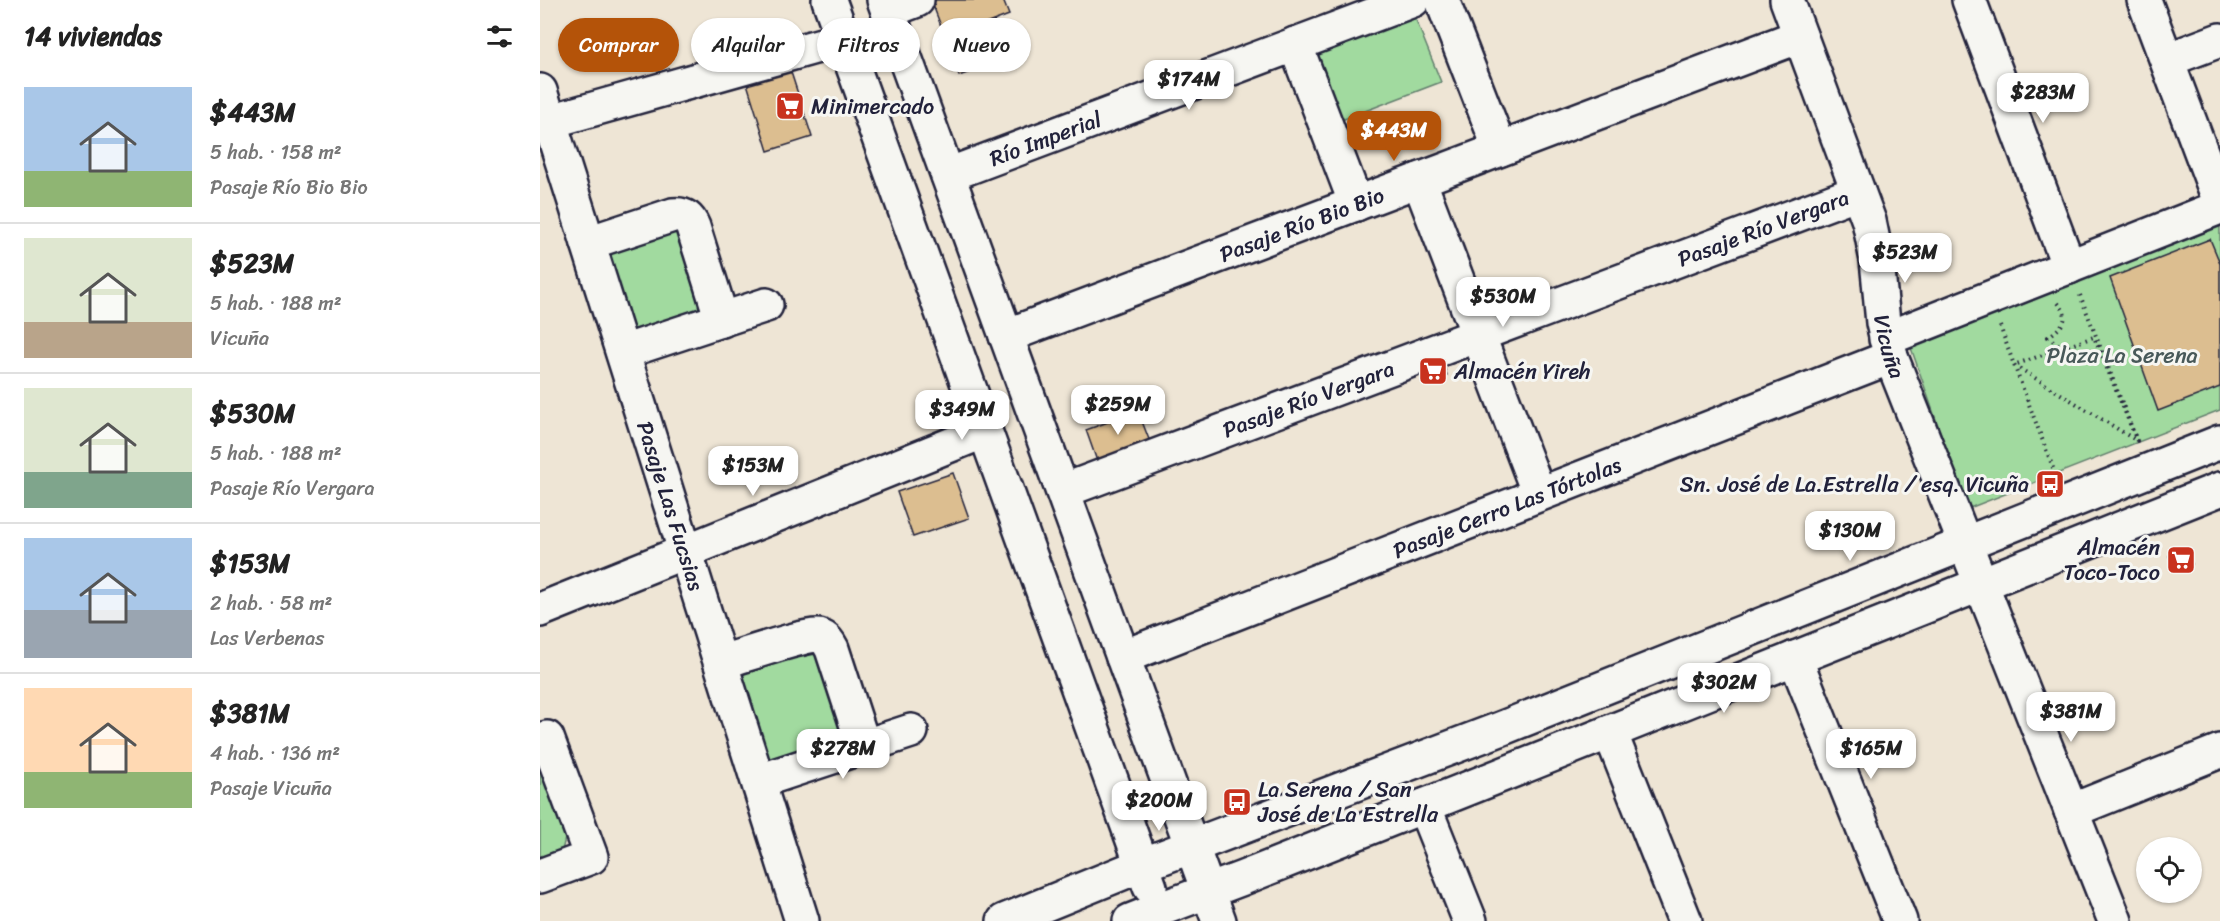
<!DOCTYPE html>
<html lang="es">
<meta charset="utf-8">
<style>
body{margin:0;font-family:Sriracha,sans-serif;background:#f6f6f6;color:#222;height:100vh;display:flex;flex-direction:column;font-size:22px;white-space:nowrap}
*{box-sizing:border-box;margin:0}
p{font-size:20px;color:#767676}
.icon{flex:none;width:33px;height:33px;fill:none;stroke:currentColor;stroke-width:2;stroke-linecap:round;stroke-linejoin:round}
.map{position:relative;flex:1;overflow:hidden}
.panel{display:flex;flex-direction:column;background:#fff;width:540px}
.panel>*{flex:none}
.hud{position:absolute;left:18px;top:18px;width:570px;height:54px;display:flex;gap:12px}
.tools{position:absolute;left:1596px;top:837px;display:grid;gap:12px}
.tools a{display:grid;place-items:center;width:66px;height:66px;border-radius:50%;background:#fff;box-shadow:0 2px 4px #0004;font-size:30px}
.price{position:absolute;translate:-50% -51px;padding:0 14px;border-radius:12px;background:#fff;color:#222;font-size:20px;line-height:39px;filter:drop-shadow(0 2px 3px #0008)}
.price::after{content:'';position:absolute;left:50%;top:36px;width:18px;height:14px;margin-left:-9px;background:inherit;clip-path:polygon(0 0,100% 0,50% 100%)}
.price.current{background:#b45309;color:#fff}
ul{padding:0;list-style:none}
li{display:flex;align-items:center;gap:18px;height:150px;padding:0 24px}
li+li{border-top:2px solid #e0e0e0}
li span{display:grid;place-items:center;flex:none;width:168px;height:120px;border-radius:0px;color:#555}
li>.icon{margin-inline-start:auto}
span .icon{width:72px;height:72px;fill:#fffc;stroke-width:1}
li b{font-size:26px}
h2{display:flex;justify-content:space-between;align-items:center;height:72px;padding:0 24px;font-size:26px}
.tag{padding:0 21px;border-radius:27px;background:#fff;box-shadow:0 2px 4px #0004;font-size:21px;line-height:54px}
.tag.current{background:#b45309;color:#fff}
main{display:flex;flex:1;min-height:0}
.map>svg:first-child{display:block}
.green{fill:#a1da9f;stroke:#627e6d;stroke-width:1.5}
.building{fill:#dcbe90;stroke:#22223b;stroke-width:1.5}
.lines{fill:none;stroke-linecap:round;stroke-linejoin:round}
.minor-casing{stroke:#22223b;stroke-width:38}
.major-casing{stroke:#22223b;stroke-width:38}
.path{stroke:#22223b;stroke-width:4;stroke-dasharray:1.5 4.5;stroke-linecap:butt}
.minor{stroke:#f6f6f2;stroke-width:33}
.major{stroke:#f6f6f2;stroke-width:33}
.labels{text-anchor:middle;stroke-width:6;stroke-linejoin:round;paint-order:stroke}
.poi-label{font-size:22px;fill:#22223b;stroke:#f6f6f2;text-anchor:start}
.street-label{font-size:22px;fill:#22223b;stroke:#f6f6f2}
.park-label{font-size:22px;fill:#485959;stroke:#f6f6f2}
</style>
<main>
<section class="panel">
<h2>14 viviendas<svg class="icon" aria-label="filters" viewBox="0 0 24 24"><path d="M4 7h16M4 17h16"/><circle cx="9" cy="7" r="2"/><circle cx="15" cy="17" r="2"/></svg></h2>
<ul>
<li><span style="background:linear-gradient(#a9c7e8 70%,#8fb573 0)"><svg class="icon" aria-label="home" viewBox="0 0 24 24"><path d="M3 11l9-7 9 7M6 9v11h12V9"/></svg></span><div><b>$443M</b><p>5 hab. · 158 m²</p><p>Pasaje Río Bio Bio</p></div></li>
<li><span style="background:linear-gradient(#dfe7d0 70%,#b9a48a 0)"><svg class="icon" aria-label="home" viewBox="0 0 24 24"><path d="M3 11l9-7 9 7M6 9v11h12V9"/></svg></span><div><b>$523M</b><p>5 hab. · 188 m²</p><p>Vicuña</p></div></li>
<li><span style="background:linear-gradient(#dfe7d0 70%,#7fa58c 0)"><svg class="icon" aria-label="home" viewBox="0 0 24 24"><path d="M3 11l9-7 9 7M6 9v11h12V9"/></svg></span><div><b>$530M</b><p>5 hab. · 188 m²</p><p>Pasaje Río Vergara</p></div></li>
<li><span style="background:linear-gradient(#a9c7e8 60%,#9aa5b1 0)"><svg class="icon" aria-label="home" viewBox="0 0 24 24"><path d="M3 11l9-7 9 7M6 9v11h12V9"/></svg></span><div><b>$153M</b><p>2 hab. · 58 m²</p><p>Las Verbenas</p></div></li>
<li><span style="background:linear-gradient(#ffd9b3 70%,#8fb573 0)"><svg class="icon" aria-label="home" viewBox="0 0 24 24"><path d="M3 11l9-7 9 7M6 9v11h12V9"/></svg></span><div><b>$381M</b><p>4 hab. · 136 m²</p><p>Pasaje Vicuña</p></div></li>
</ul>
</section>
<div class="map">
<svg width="1680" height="921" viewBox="0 0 1680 921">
<rect width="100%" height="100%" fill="#eee5d5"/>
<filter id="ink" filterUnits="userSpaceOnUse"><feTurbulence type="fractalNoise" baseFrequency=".0167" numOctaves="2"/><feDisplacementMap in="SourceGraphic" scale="12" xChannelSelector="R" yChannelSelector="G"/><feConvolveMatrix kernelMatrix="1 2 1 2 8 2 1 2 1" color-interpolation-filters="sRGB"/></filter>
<g filter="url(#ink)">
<!-- green -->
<path class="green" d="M874 15 901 82 799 121 773 54Z
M1680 222V410L1427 509 1370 345Z
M144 226 166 301 161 314 93 335 63 244Z
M274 644 312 733 227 767 197 673Z
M0 768 26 834 21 855 0 862Z"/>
<!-- building -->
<path class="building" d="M391 0H463L469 15 406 39Z
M454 21 468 58 419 76 406 39Z
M248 63 272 137 228 151 205 77Z
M1670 239 1680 263V387L1618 411 1570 278Z
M901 358 907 375 886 383 879 367Z
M598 411 610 442 557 461 546 430Z
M413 473 429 518 373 537 357 492Z
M1645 549 1652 564 1636 571 1629 556Z"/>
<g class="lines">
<!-- minor casing -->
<g class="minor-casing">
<g id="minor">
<path d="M902 0 960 149"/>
<path id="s1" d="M1247 0 1329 221 1337 260 1343 323 1351 357 1575 921"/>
<path d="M1429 0 1529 267"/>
<path d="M1604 0 1680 202"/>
<path d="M348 11 377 0"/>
<path d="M755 44 816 204"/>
<path d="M1627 60 1680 40"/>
<path id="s2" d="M0 91 262 921"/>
<path d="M0 124 303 39"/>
<path id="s3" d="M408 175 873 0"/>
<path d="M879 180 999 494"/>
<path d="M48 243 133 215C143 214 149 217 153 227L182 320"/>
<path id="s4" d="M466 336 1260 36"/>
<path d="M1346 339 1680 207"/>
<path d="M83 352 226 305"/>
<path id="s5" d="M523 491 1318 192"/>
<path d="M0 610 445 431"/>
<path id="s6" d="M583 657 1351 357"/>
<path d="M1255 658 1360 921"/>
<path d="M181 662C197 658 268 633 279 636 286 638 289 643 292 649L324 747"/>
<path d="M1070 732 1145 921"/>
<path d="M0 741 7 738 51 857 0 876"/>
<path d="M219 781 371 731"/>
<path d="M884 806 930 921"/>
<path d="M1531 811 1680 751"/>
<path d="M464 921 602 865"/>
<path d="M590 921 618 910"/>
</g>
</g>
<!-- major casing -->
<g class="major-casing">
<path id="major" d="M289 0 610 887
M344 0 679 921
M602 865 960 729 1680 442
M618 910 703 878 1680 489"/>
</g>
<!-- path -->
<path class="path" d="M1540 295 1597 441H1595
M1518 303C1532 318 1522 327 1508 337L1522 347
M1460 326 1474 365 1597 441 1554 337 1474 365 1515 473 1518 472"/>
<!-- minor -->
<use href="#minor" class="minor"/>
<!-- major -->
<use href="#major" class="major"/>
</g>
</g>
<!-- icons -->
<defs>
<g id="supermarket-square" transform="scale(1.5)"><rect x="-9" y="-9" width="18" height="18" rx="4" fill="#c8321e" stroke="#f6f6f2"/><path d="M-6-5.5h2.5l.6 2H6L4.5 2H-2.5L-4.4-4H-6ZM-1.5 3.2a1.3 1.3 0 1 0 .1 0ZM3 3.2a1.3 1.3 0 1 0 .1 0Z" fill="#fff"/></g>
<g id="bus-square" transform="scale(1.5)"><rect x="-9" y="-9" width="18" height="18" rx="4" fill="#c8321e" stroke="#f6f6f2"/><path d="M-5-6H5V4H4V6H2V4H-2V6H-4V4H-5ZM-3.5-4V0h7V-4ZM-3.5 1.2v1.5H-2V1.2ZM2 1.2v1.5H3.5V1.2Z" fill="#fff"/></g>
</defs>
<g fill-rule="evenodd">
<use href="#supermarket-square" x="250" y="106"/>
<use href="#supermarket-square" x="893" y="371"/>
<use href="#bus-square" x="1510" y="484"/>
<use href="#supermarket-square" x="1641" y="560"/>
<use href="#bus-square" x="697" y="802"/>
</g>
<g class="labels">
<!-- poi labels -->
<g class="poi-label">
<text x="271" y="114">Minimercado</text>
<text x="914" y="379">Almacén Yireh</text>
<text x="1489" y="492" text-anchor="end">Sn. José de La.Estrella / esq. Vicuña</text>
<text x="1620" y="555" text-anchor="end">Almacén<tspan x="1620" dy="25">Toco-Toco</tspan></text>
<text x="718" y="797">La Serena / San<tspan x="718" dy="25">José de La Estrella</tspan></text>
</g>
<!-- street labels -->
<g class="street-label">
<text dy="8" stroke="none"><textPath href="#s3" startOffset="104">Río Imperial</textPath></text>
<text dy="8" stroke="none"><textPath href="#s4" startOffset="316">Pasaje Río Bio Bio</textPath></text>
<text dy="8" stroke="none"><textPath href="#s5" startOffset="748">Pasaje Río Vergara</textPath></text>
<text dy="8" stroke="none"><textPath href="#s1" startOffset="363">Vicuña</textPath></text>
<text dy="8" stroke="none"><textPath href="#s5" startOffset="262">Pasaje Río Vergara</textPath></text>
<text dy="8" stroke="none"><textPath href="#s2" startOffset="435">Pasaje Las Fucsias</textPath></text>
<text dy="8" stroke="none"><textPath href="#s6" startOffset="412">Pasaje Cerro Las Tórtolas</textPath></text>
</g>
<!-- park labels -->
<g class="park-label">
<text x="1582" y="363">Plaza La Serena</text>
</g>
</g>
</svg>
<div class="tools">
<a><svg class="icon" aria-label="locate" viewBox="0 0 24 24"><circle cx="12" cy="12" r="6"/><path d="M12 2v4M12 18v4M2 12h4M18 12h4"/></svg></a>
</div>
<b class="price" style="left:649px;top:111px">$174M</b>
<b class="price" style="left:1503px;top:124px">$283M</b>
<b class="price current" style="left:854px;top:162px">$443M</b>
<b class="price" style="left:1365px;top:284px">$523M</b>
<b class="price" style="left:963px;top:328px">$530M</b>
<b class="price" style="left:578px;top:436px">$259M</b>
<b class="price" style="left:422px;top:441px">$349M</b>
<b class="price" style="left:213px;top:497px">$153M</b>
<b class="price" style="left:1310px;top:562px">$130M</b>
<b class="price" style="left:1184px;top:714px">$302M</b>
<b class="price" style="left:1531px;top:743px">$381M</b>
<b class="price" style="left:303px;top:780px">$278M</b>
<b class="price" style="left:1331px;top:780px">$165M</b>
<b class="price" style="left:619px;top:832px">$200M</b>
<div class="hud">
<a class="tag current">Comprar</a>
<a class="tag">Alquilar</a>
<a class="tag">Filtros</a>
<a class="tag">Nuevo</a>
</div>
</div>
</main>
